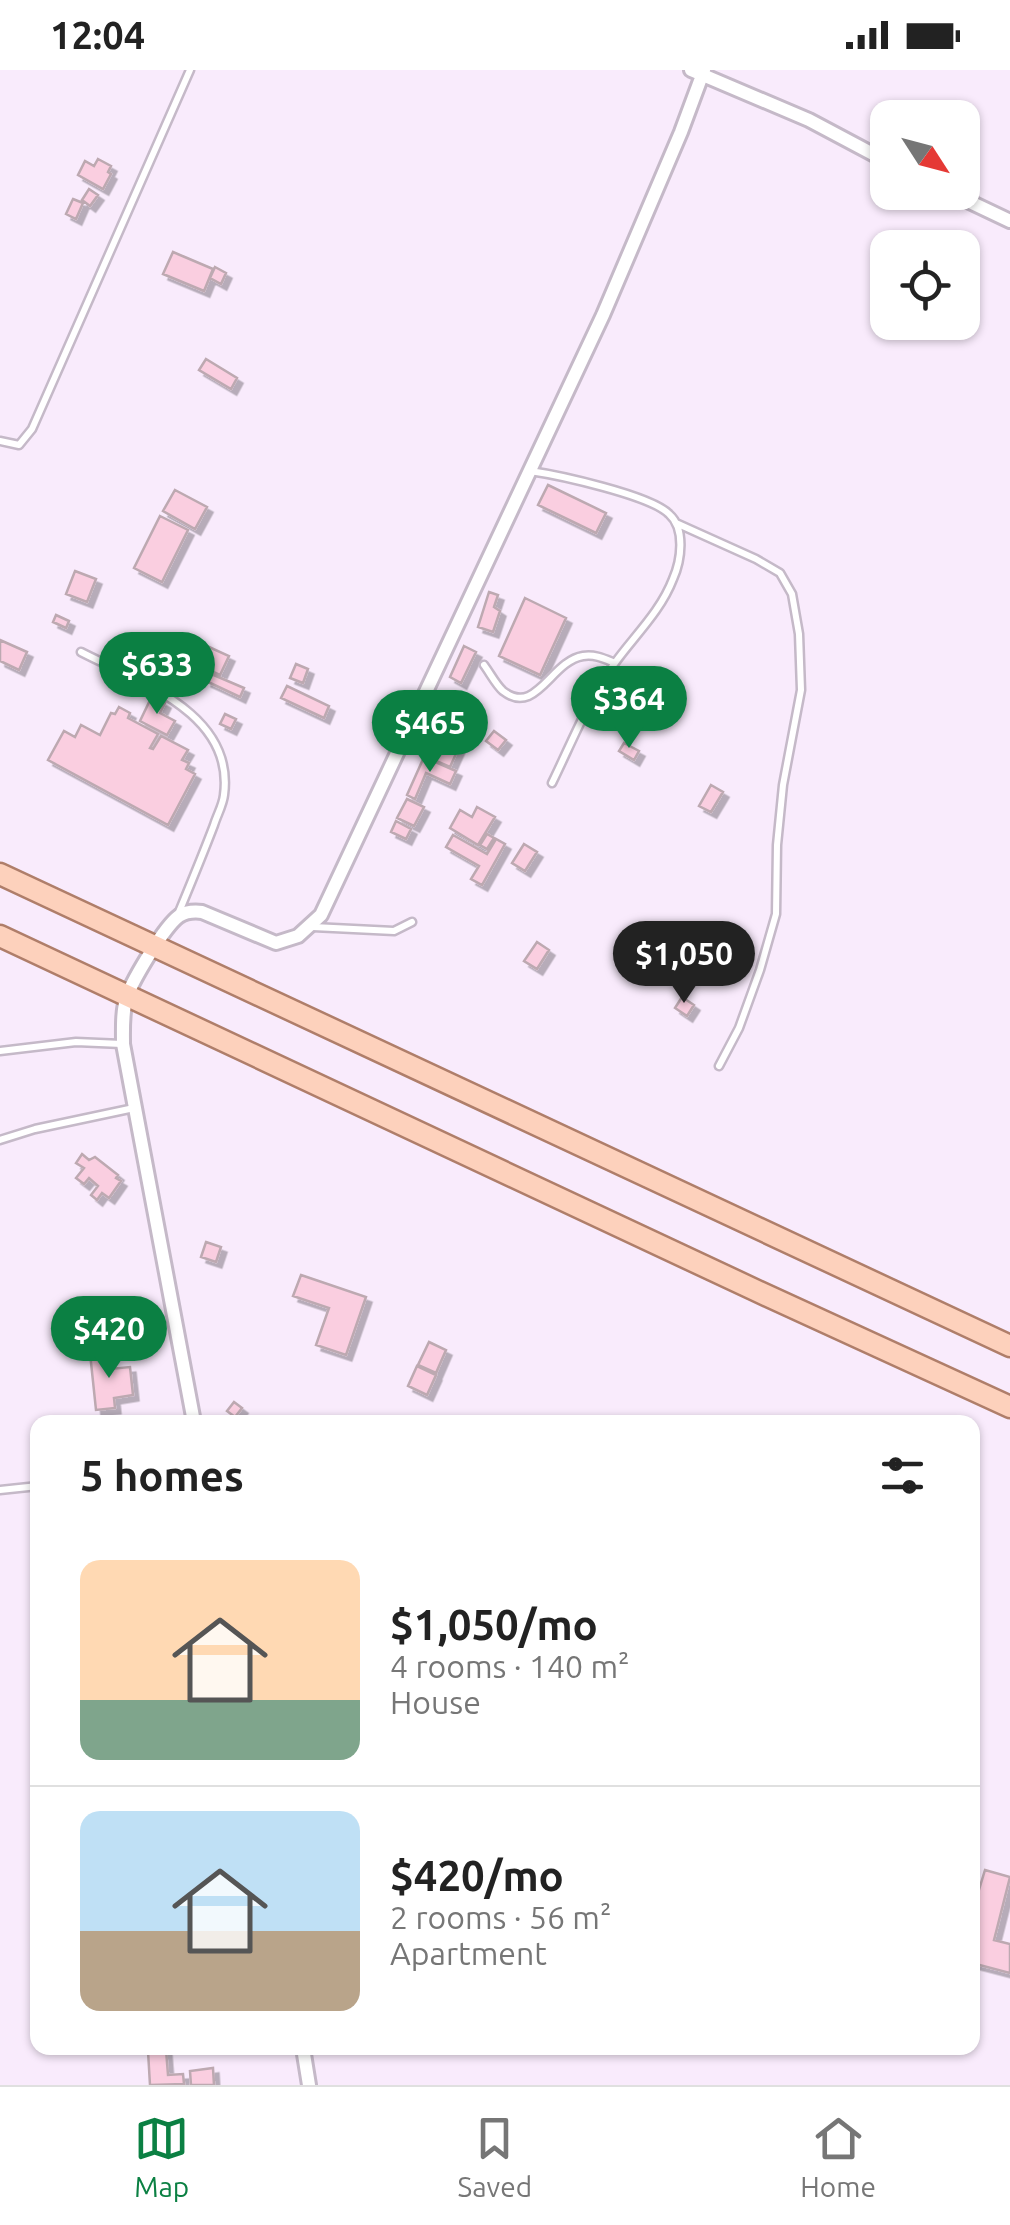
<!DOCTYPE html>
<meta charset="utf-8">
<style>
body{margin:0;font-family:Ubuntu,sans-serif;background:#f2f2f2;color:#222;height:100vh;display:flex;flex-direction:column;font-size:38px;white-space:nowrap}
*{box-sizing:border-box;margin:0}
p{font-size:32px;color:#767676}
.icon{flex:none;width:55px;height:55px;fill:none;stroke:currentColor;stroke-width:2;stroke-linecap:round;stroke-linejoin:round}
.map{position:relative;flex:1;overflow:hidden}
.panel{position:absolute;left:30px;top:1345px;width:950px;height:640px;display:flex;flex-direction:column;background:#fff;border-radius:20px;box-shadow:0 2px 8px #0004}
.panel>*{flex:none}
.needle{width:65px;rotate:126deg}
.buttons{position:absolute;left:870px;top:30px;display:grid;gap:20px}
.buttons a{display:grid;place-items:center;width:110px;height:110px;border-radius:20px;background:#fff;box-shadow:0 2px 8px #0004;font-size:50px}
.price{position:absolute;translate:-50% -85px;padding:0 22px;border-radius:35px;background:#0b8043;color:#fff;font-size:32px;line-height:65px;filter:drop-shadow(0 2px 5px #0008)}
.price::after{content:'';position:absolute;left:50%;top:60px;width:30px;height:22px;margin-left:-15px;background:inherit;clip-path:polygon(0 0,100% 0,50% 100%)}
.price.selected{background:#222;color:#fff}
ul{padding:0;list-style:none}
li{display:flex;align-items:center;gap:30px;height:250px;padding:0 50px}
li+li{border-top:2px solid #e0e0e0}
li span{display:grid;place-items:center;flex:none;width:280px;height:200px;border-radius:20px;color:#555}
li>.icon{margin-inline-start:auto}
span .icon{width:120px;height:120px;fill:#fffc;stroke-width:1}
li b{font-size:42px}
h2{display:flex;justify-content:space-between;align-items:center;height:120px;padding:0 50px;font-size:42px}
.status{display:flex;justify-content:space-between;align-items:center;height:70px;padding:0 50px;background:#fff;direction:ltr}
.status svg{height:28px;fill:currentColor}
.menu{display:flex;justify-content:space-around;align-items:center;height:140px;border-top:2px solid #e0e0e0;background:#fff;font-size:28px;color:#767676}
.menu a{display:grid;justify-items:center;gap:5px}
.menu .selected{color:#0b8043}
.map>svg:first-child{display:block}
.building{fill:#facee0;stroke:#bda9b1;stroke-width:2.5;filter:url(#shadow)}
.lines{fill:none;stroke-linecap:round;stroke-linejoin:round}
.lane-casing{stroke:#c5b9c8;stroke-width:11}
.street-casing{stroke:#c5b9c8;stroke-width:18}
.primary-casing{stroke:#af7e6a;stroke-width:25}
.lane{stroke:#fff;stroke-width:6}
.street{stroke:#fff;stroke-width:12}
.primary{stroke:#fdd1bc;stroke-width:20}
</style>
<div class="status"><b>12:04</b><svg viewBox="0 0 49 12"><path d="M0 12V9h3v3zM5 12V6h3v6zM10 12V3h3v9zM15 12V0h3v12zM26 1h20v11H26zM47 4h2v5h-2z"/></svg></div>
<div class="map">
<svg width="1010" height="2015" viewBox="0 0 1010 2015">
<defs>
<filter id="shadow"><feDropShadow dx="5.5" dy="5.5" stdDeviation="0" flood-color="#0004"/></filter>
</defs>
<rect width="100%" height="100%" fill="#f9ebfc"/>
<!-- building -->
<path class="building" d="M98 89 111 96 108 102 111 104 103 119 78 105 85 91 94 96Z
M89 119 98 125 90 136 82 130Z
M73 129 83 133 76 149 66 144Z
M173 182 213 199 204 221 163 204Z
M215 197 226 203 221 214 210 208Z
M206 289 237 308 231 319 199 300Z
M548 415 606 443 596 463 538 435Z
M175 420 207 437 195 459 163 441Z
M160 446 188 460 162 512 134 498Z
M75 501 96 509 87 532 66 524Z
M489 522 498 525 494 537 500 541 493 562 478 557Z
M525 528 566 548 540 605 499 586Z
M56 545 69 551 66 558 53 552Z
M0 570 27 582 19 600 0 591Z
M464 576 476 582 461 613 450 607Z
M209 577 229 586 220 605 200 596Z
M296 594 308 599 303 613 290 608Z
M209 603 244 618 240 627 206 611Z
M287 616 329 636 324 648 281 628Z
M152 626 165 633 160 643 175 651 167 665 140 651Z
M119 637 130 643 128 648 158 664 150 678 153 679 161 666 188 680 182 690 189 693 186 699 195 704 168 755 48 690 64 661 75 667 81 655 100 665 111 643 115 644Z
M225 644 236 649 231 659 220 654Z
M441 645 468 657 450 697 423 685Z
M494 661 506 670 498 680 486 671Z
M624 673 639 681 634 690 619 681Z
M424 687 456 701 450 714 426 703 415 729 407 725Z
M711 715 723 722 711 742 699 736Z
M407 729 424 737 414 756 397 748Z
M477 737 495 747 478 775 450 758 460 740 472 747Z
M396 751 411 759 406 769 391 762Z
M487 764 494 768 487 779 480 775Z
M453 765 487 784 496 769 505 774 482 815 471 809 479 796 446 777Z
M524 774 537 782 525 801 512 793Z
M702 858 727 870 720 883 695 871Z
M537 872 549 880 537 899 524 891Z
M682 927 694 935 687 946 675 938Z
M82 1084 89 1090 95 1087 118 1105 116 1108 121 1111 109 1128 102 1123 97 1130 91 1125 98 1116 89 1108 84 1114 76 1108 84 1098 76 1093Z
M206 1172 221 1177 216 1192 201 1187Z
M301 1205 366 1227 346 1285 316 1275 329 1238 293 1226Z
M429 1272 446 1280 436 1303 418 1295Z
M108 1281 110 1299 130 1297 133 1325 114 1328 115 1338 96 1340 90 1283Z
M417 1296 436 1305 427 1325 408 1316Z
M234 1332 242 1338 235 1347 227 1341Z
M985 1800 1010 1807 994 1870 1010 1874V1903L972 1893V1843Z
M166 1980 168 2005 183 2004 184 2014 150 2015 148 1981Z
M213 1998 214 2015H191L190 2001Z"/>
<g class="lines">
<!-- lane casing -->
<g class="lane-casing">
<path id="lane" d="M0 371 19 375 32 359 190 0
M530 401C558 405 650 425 669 444 686 459 681 491 673 509 660 543 632 568 612 597 587 633 571 674 552 713
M676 453 756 489 780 503 792 524 799 564 801 620 783 715 777 775 776 844 760 900 739 958 719 996
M81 582C139 612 235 643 224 725 223 735 217 745 214 755 203 784 191 813 179 842
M484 595C490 603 496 615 503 621 536 647 551 591 583 586 595 584 605 589 615 593
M313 857 394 861 412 852
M0 981 76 972 122 974
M0 1070 35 1059 134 1038
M0 1420 38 1416"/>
</g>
<!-- street casing -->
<g class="street-casing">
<path id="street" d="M691 0 809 50 888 92
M949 122 1010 151
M194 1352 123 974C123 959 122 941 127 926 134 908 164 857 179 846 187 841 194 841 202 842L276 873 298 866 321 845 603 245 681 62 704 0
M303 1978 309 2015"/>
</g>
<!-- primary casing -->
<g class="primary-casing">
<path id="primary" d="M0 804 1010 1276
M0 866 755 1220 1010 1337"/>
</g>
<!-- lane -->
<use href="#lane" class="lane"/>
<!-- street -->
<use href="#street" class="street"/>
<!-- primary -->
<use href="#primary" class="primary"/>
</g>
</svg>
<div class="buttons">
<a><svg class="needle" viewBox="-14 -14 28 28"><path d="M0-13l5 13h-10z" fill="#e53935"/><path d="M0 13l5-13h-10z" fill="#767676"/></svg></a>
<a><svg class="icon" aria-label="locate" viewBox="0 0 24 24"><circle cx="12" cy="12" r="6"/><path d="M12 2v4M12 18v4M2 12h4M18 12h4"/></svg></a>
</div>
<b class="price" style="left:157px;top:647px">$633</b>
<b class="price" style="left:629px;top:681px">$364</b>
<b class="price" style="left:430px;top:705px">$465</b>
<b class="price selected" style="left:684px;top:936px">$1,050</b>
<b class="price" style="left:109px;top:1311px">$420</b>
<section class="panel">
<h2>5 homes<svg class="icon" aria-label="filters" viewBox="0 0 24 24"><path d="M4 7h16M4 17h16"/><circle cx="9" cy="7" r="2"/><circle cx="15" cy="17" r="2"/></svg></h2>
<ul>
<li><span style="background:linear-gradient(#ffd9b3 70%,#7fa58c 0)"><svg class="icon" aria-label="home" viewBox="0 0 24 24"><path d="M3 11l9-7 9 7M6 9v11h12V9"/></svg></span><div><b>$1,050/mo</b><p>4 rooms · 140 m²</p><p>House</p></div></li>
<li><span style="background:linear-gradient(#bfe0f5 60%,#b9a48a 0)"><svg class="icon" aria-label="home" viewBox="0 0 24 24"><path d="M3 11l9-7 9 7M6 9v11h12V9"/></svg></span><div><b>$420/mo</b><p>2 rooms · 56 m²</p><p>Apartment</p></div></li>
</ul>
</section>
</div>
<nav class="menu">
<a class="selected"><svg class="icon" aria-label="map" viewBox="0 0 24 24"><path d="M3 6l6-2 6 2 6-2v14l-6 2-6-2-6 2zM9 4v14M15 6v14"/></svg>Map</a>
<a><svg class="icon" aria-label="saved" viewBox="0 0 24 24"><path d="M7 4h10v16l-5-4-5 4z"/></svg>Saved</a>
<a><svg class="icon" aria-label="home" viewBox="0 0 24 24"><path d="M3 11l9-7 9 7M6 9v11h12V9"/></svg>Home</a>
</nav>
